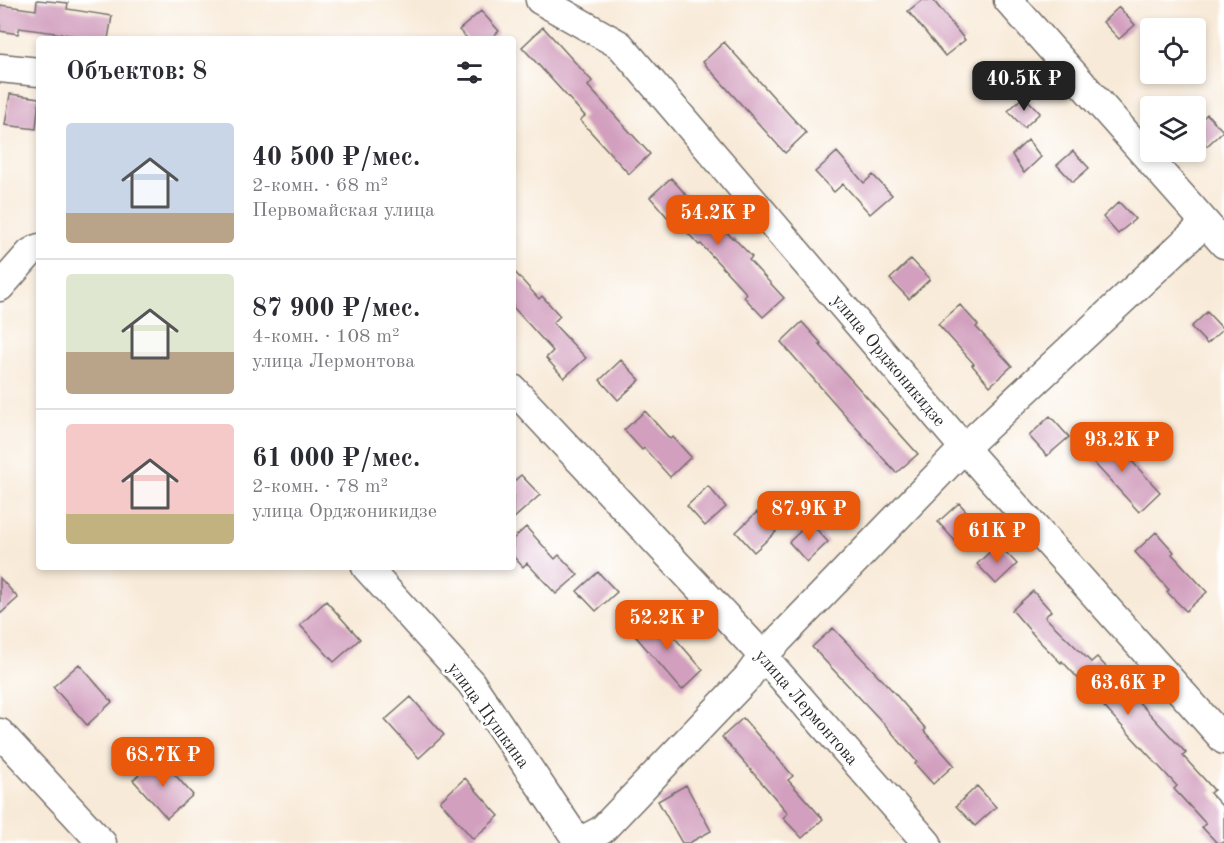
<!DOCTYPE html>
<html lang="ru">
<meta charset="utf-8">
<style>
body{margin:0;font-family:"Old Standard TT",serif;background:#f7f7f7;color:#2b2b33;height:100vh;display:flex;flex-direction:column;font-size:22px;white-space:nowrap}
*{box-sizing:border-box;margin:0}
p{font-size:20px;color:#7c7c81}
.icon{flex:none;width:33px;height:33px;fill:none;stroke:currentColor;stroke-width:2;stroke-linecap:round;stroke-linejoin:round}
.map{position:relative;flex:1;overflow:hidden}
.side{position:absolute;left:36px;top:36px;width:480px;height:534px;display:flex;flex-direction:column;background:#fff;border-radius:6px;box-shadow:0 3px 9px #0003}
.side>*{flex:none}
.controls{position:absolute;left:1140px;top:18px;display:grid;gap:12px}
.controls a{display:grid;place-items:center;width:66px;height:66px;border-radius:6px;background:#fff;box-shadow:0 3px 9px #0003;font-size:30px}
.price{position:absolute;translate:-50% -51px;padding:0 14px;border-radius:12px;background:#ea580c;color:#fff;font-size:20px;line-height:39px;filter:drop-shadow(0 2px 3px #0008)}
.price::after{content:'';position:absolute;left:50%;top:36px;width:18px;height:14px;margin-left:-9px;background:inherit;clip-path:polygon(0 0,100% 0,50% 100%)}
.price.current{background:#222;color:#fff}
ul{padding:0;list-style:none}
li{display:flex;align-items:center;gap:18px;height:150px;padding:0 30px}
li+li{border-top:2px solid #e1e1e2}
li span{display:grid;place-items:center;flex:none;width:168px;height:120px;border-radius:6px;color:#555}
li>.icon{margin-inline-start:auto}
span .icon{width:72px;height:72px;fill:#fffc;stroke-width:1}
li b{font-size:26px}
h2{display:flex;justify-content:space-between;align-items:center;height:72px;padding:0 30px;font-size:26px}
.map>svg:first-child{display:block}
.building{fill:#d29fbe}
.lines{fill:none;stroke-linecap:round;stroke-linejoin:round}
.minor-casing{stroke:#736e68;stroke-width:31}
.minor{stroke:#fff;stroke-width:28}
.labels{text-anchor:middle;stroke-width:6;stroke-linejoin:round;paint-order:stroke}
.street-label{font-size:18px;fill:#2b2b2b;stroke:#fff}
</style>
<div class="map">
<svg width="1224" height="843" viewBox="0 0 1224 843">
<rect width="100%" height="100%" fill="#fff"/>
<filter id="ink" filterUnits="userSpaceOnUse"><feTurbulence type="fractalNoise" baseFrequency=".0167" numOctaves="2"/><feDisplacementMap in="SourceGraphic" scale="12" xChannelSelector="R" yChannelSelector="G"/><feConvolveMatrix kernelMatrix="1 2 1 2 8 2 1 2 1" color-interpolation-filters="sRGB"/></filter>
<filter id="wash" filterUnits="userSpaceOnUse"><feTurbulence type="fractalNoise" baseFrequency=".008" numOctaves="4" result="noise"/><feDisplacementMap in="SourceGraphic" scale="24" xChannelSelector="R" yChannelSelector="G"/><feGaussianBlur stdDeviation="1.35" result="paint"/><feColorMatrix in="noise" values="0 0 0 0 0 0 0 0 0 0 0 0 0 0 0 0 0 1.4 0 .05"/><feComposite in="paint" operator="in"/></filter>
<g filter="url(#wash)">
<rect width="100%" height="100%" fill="#f8ead8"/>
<g id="blocks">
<!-- building -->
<path class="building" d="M37 0 68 3 67 9 112 16 108 39H77L78 36 19 28 18 34 0 31V5L36 10Z
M922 0H933L965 40 945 56 908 11Z
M1119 7 1135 25 1119 39 1103 22Z
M481 11 499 31 490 39H468L459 30Z
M543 27 592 81 588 86 650 154 629 174 580 120 585 116 522 47Z
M724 42 806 133 785 153 703 62Z
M10 94 39 98 36 129 5 125Z
M1024 96 1040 113 1024 128 1008 111Z
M1207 114 1223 131 1207 146 1196 134V125Z
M1028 140 1041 157 1024 173 1012 155Z
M1073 151 1089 168 1073 182 1057 165Z
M837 152 864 183 873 175 892 195 870 214 843 184 834 192 815 172Z
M671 178 699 209 702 205 732 238 733 237 752 257 749 260 784 298 763 317 744 297 747 294 701 244 699 245 671 215 668 218 650 197Z
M1119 202 1135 219 1118 234 1103 217Z
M911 259 930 279 909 299 890 279Z
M513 270 539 299 542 296 560 316 553 323 586 358 564 378 546 358 553 351 513 307Z
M960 305 978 325 976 327 1012 366 990 386 972 365 974 364 938 324Z
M1207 312 1223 329 1207 344 1191 327Z
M802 322 821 343 819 344 918 454 896 473 781 342Z
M621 360 640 380 618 400 600 380Z
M645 411 670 439 673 437 691 457 670 477 644 448 642 450 624 430Z
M1050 416 1069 437 1047 456 1029 436Z
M1106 433 1160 492 1139 512 1085 453Z
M521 475 540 495 513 519V482Z
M708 486 726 507 705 526 687 506Z
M959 503 977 523 956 542 938 522Z
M757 512 776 532 754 552 736 532Z
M810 522 828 542 807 562 789 542Z
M526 527 555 559 559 555 578 575 556 594 527 563 523 567 513 556V539Z
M1156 532 1174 552 1172 554 1207 592 1186 611 1167 592 1169 590 1135 552Z
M998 544 1017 564 996 584 977 564Z
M598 572 617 592 596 611 577 591Z
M0 578 18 598 0 614Z
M1033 591 1051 611 1045 617 1091 662 1097 657 1186 753 1183 756 1214 790 1210 793 1224 808V843H1217L1202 827 1206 824 1174 789 1177 786 1062 661 1061 663 1039 641 1012 610Z
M326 601 360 639 334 662 300 625Z
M652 612 703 670 682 690 631 631Z
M833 628 890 688 926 729 924 731 954 765 933 784 915 764 917 762 888 728 812 647Z
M79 664 112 702 87 725 53 687Z
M411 697 444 735 419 758 385 720Z
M743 718 793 776 788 780 823 819 802 838 783 818 788 813 722 737Z
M159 757 193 795 167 818 133 780Z
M465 778 499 816 473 839 440 801Z
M686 785 711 831 689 843H682L658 801Z
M977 786 996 807 975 826 956 806Z"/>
</g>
</g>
<g filter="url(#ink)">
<use href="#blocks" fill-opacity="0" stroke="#736e68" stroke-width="1.5"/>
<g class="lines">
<!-- minor casing -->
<g class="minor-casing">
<path id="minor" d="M540 0 620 45 964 448 1224 740
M1008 0 1224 244
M0 68 39 72
M0 287 30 253 39 248
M513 389 763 656 927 843
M366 567 471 683 579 843
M0 733 102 843
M579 842 602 830 747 678 763 656 964 448 1205 223"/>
</g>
<!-- minor -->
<use href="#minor" class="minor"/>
</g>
</g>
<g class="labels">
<!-- street labels -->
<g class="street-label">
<text transform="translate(889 360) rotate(50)" y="6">улица Орджоникидзе</text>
<text transform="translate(807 707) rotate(49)" y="6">улица Лермонтова</text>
<text transform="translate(489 715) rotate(54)" y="6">улица Пушкина</text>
</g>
</g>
</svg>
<div class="controls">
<a><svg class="icon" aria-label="locate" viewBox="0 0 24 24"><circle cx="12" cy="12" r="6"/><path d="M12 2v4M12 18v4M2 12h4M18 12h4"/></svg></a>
<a><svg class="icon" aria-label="layers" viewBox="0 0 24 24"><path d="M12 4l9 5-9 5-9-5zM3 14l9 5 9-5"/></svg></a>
</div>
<b class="price current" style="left:1024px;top:112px">40.5K ₽</b>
<b class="price" style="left:718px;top:246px">54.2K ₽</b>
<b class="price" style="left:1122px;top:473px">93.2K ₽</b>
<b class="price" style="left:809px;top:542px">87.9K ₽</b>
<b class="price" style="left:997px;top:564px">61K ₽</b>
<b class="price" style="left:667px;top:651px">52.2K ₽</b>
<b class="price" style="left:1128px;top:716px">63.6K ₽</b>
<b class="price" style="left:163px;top:788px">68.7K ₽</b>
<section class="side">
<h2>Объектов: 8<svg class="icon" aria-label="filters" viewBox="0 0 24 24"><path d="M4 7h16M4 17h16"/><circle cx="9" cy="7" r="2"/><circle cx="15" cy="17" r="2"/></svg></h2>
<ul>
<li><span style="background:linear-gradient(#c9d6e8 75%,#b9a48a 0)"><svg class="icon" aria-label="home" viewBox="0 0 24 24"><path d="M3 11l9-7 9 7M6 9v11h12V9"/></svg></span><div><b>40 500 ₽/мес.</b><p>2-комн. · 68 m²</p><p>Первомайская улица</p></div></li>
<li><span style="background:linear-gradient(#dfe7d0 65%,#b9a48a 0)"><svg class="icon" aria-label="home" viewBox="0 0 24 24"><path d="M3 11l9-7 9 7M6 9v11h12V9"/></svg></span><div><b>87 900 ₽/мес.</b><p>4-комн. · 108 m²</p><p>улица Лермонтова</p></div></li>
<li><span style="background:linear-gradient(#f6c9c9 75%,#c2b280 0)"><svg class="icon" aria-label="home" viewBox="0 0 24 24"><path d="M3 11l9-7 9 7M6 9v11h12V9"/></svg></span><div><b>61 000 ₽/мес.</b><p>2-комн. · 78 m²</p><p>улица Орджоникидзе</p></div></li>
</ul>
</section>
</div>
